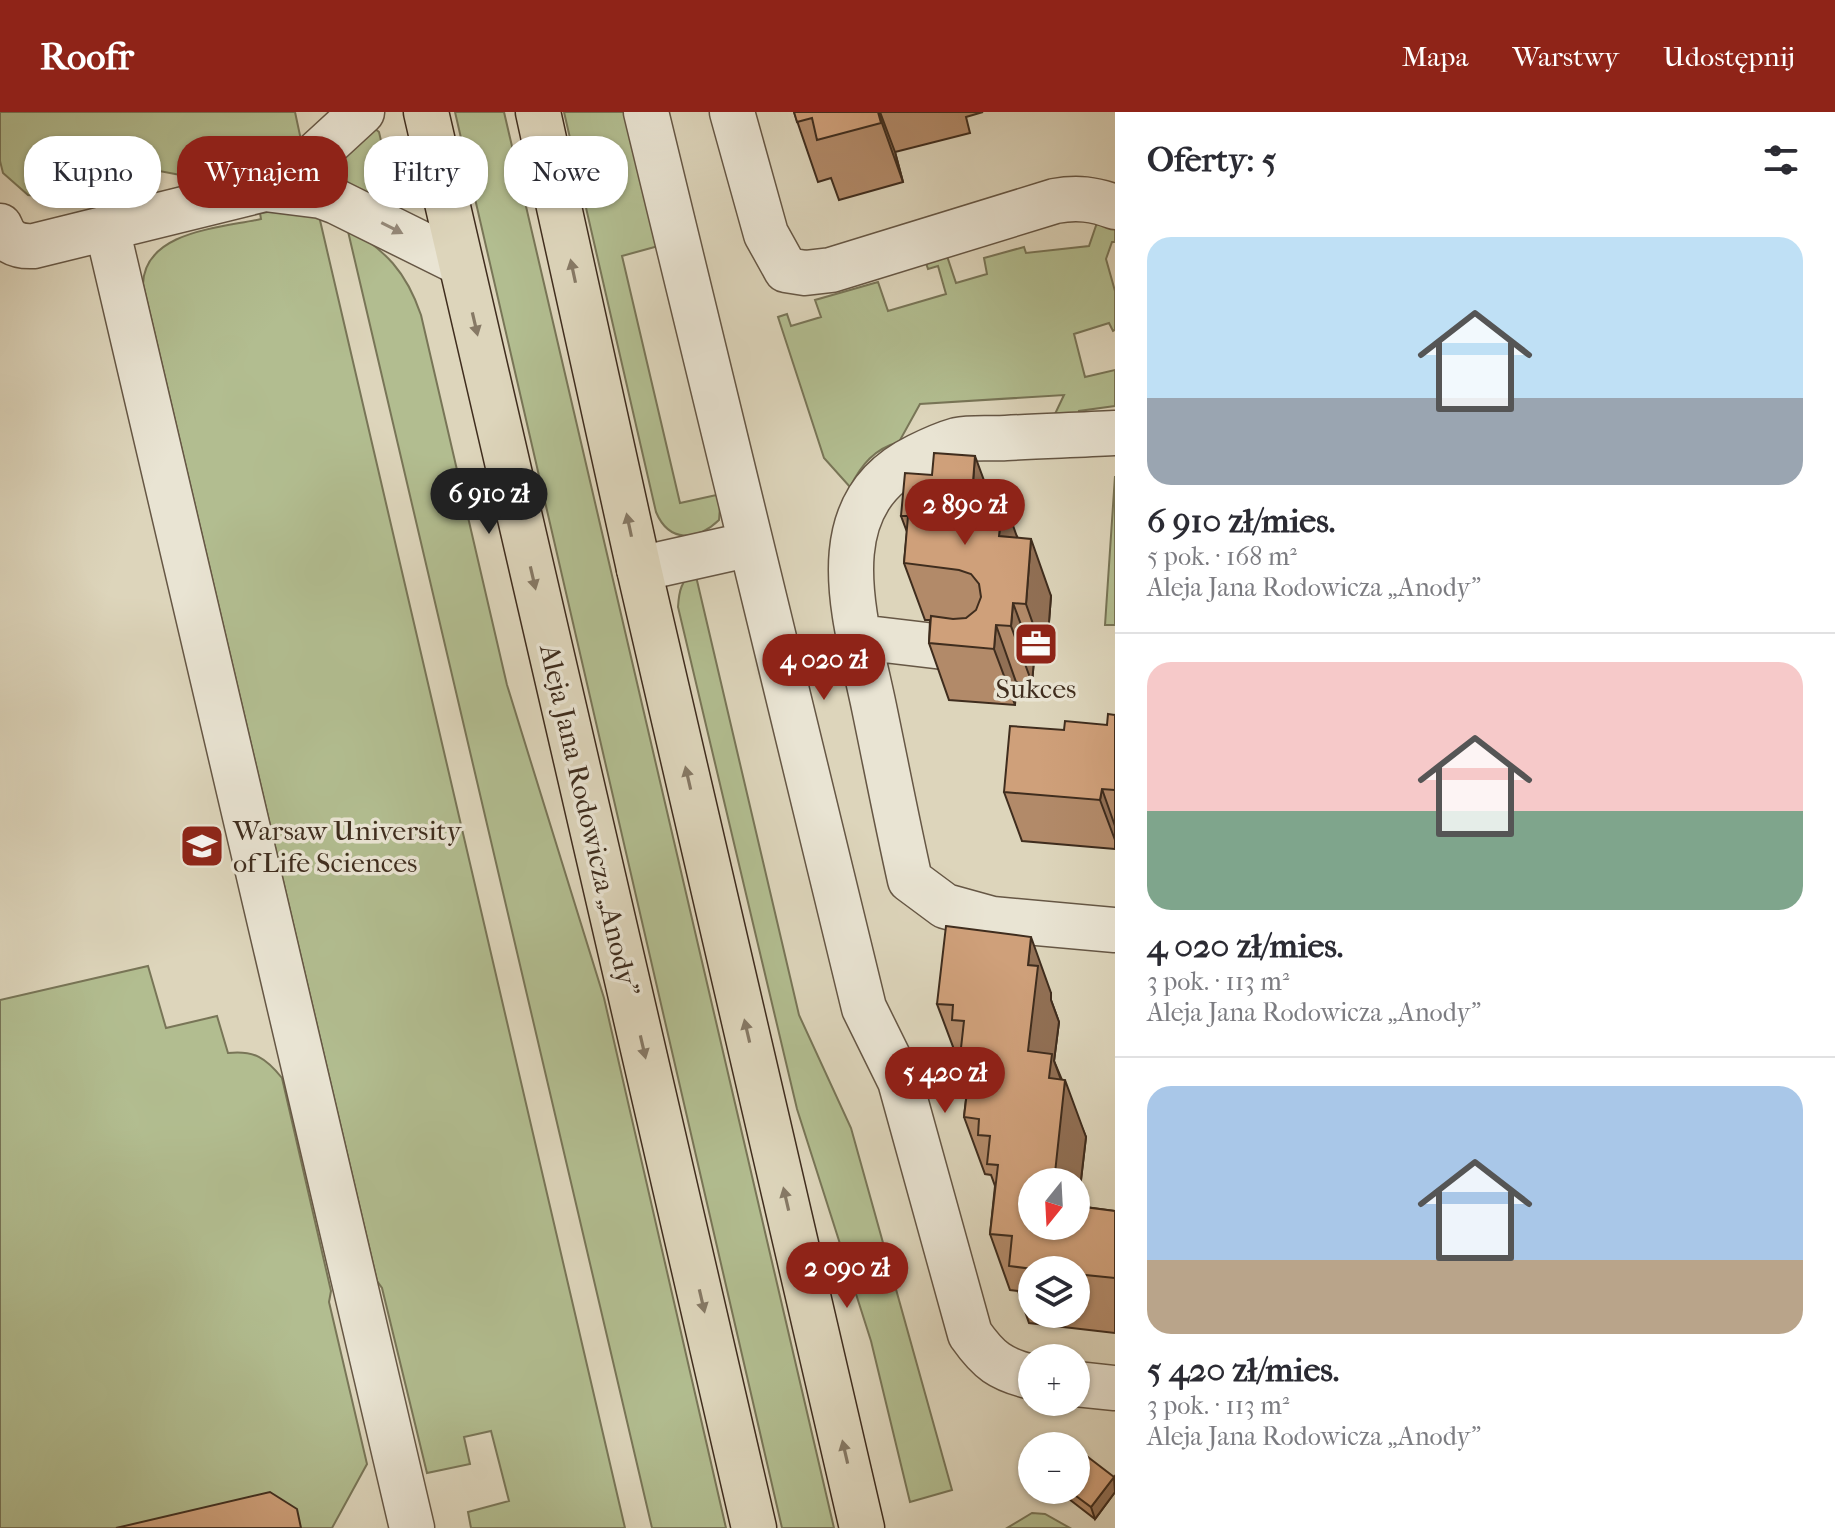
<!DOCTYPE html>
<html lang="pl">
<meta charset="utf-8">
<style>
body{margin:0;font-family:"IM FELL French Canon",serif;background:#f2f2f3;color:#2b2b33;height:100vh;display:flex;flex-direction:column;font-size:30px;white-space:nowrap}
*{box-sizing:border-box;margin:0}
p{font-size:26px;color:#7c7c81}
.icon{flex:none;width:44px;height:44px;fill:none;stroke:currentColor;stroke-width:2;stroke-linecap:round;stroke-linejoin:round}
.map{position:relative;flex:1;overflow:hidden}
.sheet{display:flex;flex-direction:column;background:#fff;width:720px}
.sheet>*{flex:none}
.top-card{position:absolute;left:24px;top:24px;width:760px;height:72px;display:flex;gap:16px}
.needle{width:52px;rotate:198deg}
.tools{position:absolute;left:1018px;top:1056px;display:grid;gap:16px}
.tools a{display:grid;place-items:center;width:72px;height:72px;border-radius:50%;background:#fff;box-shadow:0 2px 6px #0004;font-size:40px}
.price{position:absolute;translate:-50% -68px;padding:0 18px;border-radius:28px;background:#8f2418;color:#fff;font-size:26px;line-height:52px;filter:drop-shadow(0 2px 4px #0008)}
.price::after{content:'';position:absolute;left:50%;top:48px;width:24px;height:18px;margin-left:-12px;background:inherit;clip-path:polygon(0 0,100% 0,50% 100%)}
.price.active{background:#222;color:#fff}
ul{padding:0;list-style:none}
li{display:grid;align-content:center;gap:16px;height:424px;padding:0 32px}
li+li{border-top:2px solid #e1e1e2}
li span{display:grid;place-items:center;height:248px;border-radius:24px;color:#555}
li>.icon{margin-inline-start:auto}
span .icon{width:144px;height:144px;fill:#fffc;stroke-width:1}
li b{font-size:34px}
h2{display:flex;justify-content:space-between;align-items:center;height:96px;padding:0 32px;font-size:34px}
.pill{padding:0 28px;border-radius:32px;background:#fff;box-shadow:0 2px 6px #0004;font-size:28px;line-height:72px}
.pill.active{background:#8f2418;color:#fff}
header{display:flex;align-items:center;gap:48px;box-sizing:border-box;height:112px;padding:0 40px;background:#8f2418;color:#fff}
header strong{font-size:38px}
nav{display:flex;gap:44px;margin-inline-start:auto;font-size:28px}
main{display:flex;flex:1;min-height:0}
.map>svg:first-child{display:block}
.green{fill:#b2bd90;stroke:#787557;stroke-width:2}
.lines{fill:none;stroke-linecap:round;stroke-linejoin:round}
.minor-casing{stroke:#665745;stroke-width:47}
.major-casing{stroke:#3f2d1e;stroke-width:47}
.minor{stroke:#e9e4d3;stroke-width:44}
.major{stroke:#ddd5bb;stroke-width:44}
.wall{fill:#b28a69;stroke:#3f2d1e;stroke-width:2;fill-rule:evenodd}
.shaded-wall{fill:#917055;stroke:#3f2d1e;stroke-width:2}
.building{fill:#cfa07a;stroke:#3f2d1e;stroke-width:2}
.oneway{fill:#948878}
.oneway2{fill:#867965}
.labels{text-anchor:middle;stroke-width:7;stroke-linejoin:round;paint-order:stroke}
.poi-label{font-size:28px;fill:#3f2d1e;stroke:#e9e4d3}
.street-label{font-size:28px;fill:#3f2d1e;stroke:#e9e4d3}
</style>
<header>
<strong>Roofr</strong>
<nav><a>Mapa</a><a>Warstwy</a><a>Udostępnij</a></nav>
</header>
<main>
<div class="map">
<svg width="1115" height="1416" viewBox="0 0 1115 1416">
<rect width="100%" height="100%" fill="#ddd5bb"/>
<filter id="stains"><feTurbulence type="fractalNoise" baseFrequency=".0025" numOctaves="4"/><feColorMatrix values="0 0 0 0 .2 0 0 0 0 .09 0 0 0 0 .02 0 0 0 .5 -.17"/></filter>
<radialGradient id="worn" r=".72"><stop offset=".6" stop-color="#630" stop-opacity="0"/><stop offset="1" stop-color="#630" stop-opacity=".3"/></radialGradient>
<!-- green -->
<path class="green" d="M0 0H295L301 28 271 48 250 56 249 54 196 66 149 57 47 85 28 83 3 61 0 49Z
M455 0H504L834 1416H782Z
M564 0H631L662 133 622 144 680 391 721 382 719 408C697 429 669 431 656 400Z
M373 15 379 20 395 88 393 94 339 76 334 49Z
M275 99 319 104 625 1416H471L468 1400 509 1389 491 1319 464 1325 470 1352 427 1361 382 1176 377 1169 143 172C145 119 220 116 261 107L260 101Z
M1100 102 1115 111V130H1112L1106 147 1115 179V218L1113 219 1109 211 1074 222 1085 265 1115 258V294L1079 299 1078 309 1054 304 1064 283 920 292 899 330C874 337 862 352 850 375L824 346 778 205 787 202 791 214 821 205 815 188 878 170 888 199 946 182 938 154 928 157 924 145 946 141 956 171 987 162 984 146 1024 135 1026 141 1089 134Z
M347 115C386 139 406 159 421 203L507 573 604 886 726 1416H652Z
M1115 364V513H1105Z
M695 460 799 903 851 1016 952 1378 910 1390 871 1229 797 997 678 495C679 479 681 468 695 460Z
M148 854 166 916 217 904 228 941C254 938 266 946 282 966L331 1179 329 1190 367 1352 332 1416H0V888Z
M1032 1401 1045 1402 1070 1416H1007Z"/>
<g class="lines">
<!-- minor casing -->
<g class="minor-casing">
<path id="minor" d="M646 0 864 896 900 969 970 1222C989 1249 1000 1257 1032 1265
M732 0 766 122 786 158 805 161 831 158 1055 89C1077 85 1094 87 1115 95
M265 77 321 84 337 90 460 151
M0 114C6 130 17 135 34 134L265 77 312 46 362 0
M107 116 412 1416
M1115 321C1079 323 1042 324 1006 326 990 327 972 325 957 328 943 332 930 338 918 344 816 394 856 508 874 595 886 653 897 710 910 768L945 794 992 807 1115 818
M639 457 751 432
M859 525 977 539
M1076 1272 1115 1276"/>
</g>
<!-- major casing -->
<g class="major-casing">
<path id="major" d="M426 0 754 1416
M538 0 639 457 862 1416"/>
</g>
<!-- minor -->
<use href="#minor" class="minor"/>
<!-- major -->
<use href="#major" class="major"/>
</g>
<!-- wall -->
<path class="wall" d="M794 0H983L966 5 970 21 895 40 903 70 839 88 831 66 818 70Z
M990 384 1018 426 1051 484 1046 549 1034 548 1032 571 1016 570 1015 593 949 588 929 531 930 508H925L904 451 907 420 901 404Z
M1115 603V737L1022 729 1004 680 1064 618 1107 613Z
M1051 881V888L1059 910 1054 949 1086 1025 1078 1094 1115 1099V1221L1029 1211 1018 1179 1010 1178 990 1122 995 1074 991 1063 985 1062 964 1005 969 960 965 949 958 948 937 892ZM1032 1158H1076V1202H1032Z
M1114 1365 1115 1380 1095 1407 1065 1384 1063 1378H1076Z"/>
<!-- shaded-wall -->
<path class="shaded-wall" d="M878 0H880L895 40 903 70Z
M975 344 996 401 972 383Z
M1003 385 1023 442 999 424Z
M1031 427 1051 484 1046 549 1026 492Z
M1013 491 1034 548 1032 571 1011 514Z
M996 513 1016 570 1015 593 994 537Z
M1102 677 1115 714V728L1100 688Z
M1031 825 1051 881V888L1059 910 1054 949 1064 976 1065 968 1086 1025 1076 1110V1070H1054L1028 939V853Z
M1114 1365 1115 1380 1095 1407 1091 1395Z"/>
<!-- building -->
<path class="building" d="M794 0H878L881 11 817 28 812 6 797 10Z
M934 341 975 344 972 383 1003 385 999 424 1031 427 1026 492 1013 491 1011 514 996 513 994 537 929 531 931 504 953 507 966 506 976 498 981 485 979 472 971 462 959 458 904 451 908 404H901L905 361 932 363Z
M1108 602 1115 603V678L1102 677 1100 688 1004 680 1010 614 1064 618 1065 609 1107 613Z
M946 814 1031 825 1028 853 1038 854 1028 939 1052 942 1049 966 1065 968 1054 1070H1032V1114H1076V1094L1115 1099V1166L1076 1162V1158H1041L1009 1154 1012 1124 990 1122 998 1053 987 1052 990 1024 978 1023 979 1007 964 1005 972 938 961 936 964 909 952 908 953 893 937 892Z
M1084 1342 1114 1365 1091 1395 1068 1378H1076V1352Z
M270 1380 297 1397 301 1416H116Z"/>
<!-- one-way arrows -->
<defs><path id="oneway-solid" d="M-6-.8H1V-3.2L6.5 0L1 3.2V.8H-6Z" transform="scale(2)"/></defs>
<use class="oneway" href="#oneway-solid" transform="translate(392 116) rotate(27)"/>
<g class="oneway2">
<use href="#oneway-solid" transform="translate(573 159) rotate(-102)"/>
<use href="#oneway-solid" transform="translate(475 212) rotate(77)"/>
<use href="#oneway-solid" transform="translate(629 413) rotate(-102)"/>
<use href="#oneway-solid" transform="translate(533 466) rotate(77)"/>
<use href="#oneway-solid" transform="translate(688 666) rotate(-103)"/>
<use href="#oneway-solid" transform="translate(747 919) rotate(-103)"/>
<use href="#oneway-solid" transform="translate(643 935) rotate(77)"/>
<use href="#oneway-solid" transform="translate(786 1087) rotate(-103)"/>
<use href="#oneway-solid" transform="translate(702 1189) rotate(77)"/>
<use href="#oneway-solid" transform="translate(845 1340) rotate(-103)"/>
</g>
<!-- icons -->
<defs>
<g id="office-square" transform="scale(2.3)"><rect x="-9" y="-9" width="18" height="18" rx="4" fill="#8f2418" stroke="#e9e4d3"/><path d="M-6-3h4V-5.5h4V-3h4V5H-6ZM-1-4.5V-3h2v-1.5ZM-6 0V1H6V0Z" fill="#fff"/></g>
<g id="university-square" transform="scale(2.3)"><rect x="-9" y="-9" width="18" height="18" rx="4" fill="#8f2418" stroke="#e9e4d3"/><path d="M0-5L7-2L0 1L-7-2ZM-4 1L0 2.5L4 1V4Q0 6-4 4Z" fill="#fff"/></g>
</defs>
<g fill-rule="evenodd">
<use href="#office-square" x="1036" y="532"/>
<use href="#university-square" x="202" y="734"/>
</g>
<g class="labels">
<!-- poi labels -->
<g class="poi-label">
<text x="1036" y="586">Sukces</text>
<text x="233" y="728" text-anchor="start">Warsaw University<tspan x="233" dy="32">of Life Sciences</tspan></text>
</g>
<!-- street labels -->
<g class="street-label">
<text transform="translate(590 708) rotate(77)" y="10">Aleja Jana Rodowicza „Anody”</text>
</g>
</g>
<rect width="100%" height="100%" filter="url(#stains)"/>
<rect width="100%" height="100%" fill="url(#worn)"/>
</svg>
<div class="tools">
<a><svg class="needle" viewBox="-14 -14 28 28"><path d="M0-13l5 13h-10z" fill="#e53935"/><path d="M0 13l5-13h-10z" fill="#7c7c81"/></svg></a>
<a><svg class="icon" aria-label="layers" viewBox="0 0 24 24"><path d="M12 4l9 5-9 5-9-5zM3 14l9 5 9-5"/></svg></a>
<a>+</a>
<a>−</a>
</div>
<b class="price active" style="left:489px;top:424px">6 910 zł</b>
<b class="price" style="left:965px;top:435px">2 890 zł</b>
<b class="price" style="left:824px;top:590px">4 020 zł</b>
<b class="price" style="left:945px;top:1003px">5 420 zł</b>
<b class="price" style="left:847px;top:1198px">2 090 zł</b>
<div class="top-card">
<a class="pill">Kupno</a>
<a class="pill active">Wynajem</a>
<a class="pill">Filtry</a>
<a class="pill">Nowe</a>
</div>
</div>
<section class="sheet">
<h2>Oferty: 5<svg class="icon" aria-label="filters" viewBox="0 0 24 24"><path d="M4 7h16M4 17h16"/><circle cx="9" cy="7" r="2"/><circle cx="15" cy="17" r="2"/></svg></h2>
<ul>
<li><span style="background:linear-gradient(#bfe0f5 65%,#9aa5b1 0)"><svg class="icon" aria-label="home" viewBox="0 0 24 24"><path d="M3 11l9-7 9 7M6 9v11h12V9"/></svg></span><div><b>6 910 zł/mies.</b><p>5 pok. · 168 m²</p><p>Aleja Jana Rodowicza „Anody”</p></div></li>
<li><span style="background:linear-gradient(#f6c9c9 60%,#7fa58c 0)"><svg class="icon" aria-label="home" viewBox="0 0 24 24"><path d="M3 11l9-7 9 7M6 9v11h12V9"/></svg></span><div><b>4 020 zł/mies.</b><p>3 pok. · 113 m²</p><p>Aleja Jana Rodowicza „Anody”</p></div></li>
<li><span style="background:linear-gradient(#a9c7e8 70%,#b9a48a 0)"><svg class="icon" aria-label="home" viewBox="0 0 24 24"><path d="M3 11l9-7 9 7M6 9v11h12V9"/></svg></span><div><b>5 420 zł/mies.</b><p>3 pok. · 113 m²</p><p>Aleja Jana Rodowicza „Anody”</p></div></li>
</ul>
</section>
</main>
